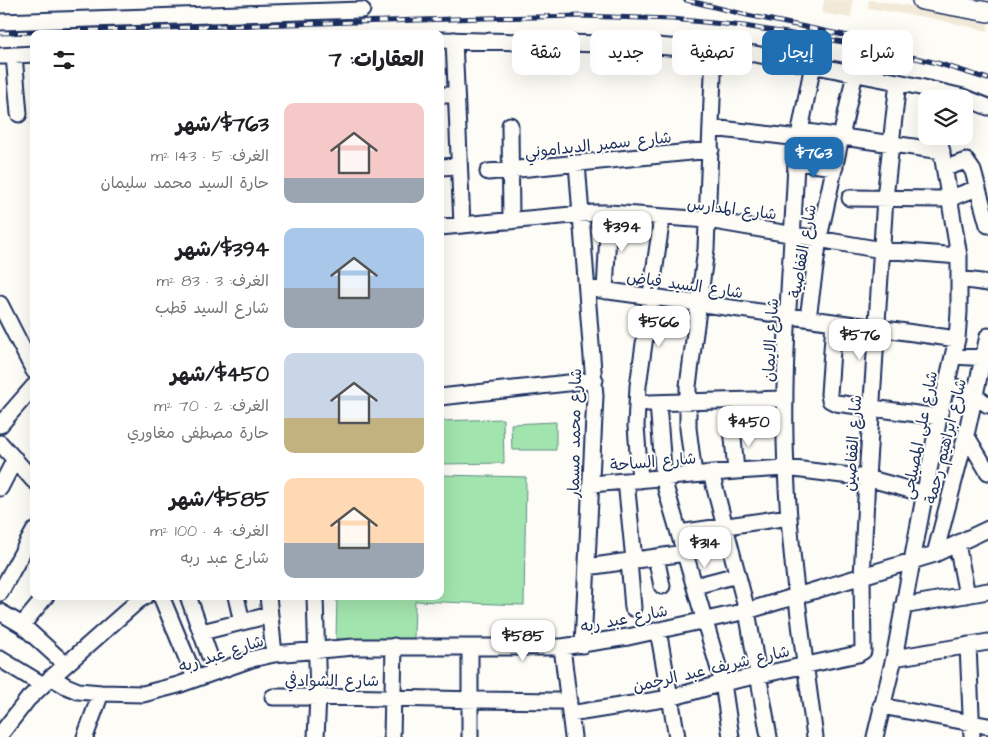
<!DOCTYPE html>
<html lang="ar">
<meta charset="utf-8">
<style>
body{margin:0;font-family:"Architects Daughter","Playpen Sans Arabic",sans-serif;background:#f6f6f6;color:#202124;direction:rtl;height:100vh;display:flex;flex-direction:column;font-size:19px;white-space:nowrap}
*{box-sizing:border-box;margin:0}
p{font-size:16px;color:#757577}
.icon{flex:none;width:28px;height:28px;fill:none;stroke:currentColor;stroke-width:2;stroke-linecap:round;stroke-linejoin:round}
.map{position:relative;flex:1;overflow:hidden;direction:ltr}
.details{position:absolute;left:30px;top:30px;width:414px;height:570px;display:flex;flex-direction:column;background:#fff;border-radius:10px;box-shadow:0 5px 20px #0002;direction:rtl}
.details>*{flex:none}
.banner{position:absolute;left:459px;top:30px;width:454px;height:45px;direction:rtl;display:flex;gap:10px}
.tools{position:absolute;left:918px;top:90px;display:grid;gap:10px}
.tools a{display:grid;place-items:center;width:55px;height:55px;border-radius:10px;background:#fff;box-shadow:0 5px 20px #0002;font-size:25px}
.price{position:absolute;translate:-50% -42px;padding:0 11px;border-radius:10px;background:#fff;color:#222;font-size:16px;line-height:32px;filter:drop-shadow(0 1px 2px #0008)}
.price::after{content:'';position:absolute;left:50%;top:30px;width:15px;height:11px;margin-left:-8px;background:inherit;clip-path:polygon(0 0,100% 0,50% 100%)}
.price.active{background:#1f6fb2;color:#fff}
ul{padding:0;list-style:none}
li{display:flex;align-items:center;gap:15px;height:125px;padding:0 20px}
li span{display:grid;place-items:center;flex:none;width:140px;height:100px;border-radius:10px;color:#555}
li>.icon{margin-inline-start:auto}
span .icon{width:60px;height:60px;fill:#fffc;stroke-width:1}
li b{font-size:21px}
h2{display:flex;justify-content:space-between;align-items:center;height:60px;padding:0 20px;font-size:21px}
.chip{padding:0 18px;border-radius:10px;background:#fff;box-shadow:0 5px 20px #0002;font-size:18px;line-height:45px}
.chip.active{background:#1f6fb2;color:#fff}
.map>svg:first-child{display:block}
.built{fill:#f3e9d8}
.green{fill:#a2e4ad;stroke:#5e8a86}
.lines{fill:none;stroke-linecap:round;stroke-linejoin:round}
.minor-casing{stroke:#1b2f5e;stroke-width:19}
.major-casing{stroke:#1b2f5e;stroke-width:22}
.minor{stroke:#fdfcf7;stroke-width:15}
.major{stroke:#fdfcf7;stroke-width:19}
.rail-casing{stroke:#1b2f5e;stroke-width:5}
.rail{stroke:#fdfcf7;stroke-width:3;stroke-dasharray:9;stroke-linecap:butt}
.labels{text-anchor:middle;stroke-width:4;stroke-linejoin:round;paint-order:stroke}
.street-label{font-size:16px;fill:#1b2f5e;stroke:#fdfcf7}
</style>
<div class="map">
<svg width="988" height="737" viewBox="0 0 988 737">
<rect width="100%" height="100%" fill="#fdfcf7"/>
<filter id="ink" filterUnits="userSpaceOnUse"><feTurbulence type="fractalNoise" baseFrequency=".02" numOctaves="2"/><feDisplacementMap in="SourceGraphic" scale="10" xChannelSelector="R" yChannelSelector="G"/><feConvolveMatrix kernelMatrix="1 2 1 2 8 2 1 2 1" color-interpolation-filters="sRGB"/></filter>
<g filter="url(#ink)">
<!-- built -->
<path class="built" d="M824 0H853L851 18 822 13Z
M869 0 906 5 988 24V31L930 18 868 8Z"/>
<!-- green -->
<path class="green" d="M503 419 504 463 440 464V421Z
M556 422V450H512L511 424Z
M440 475 526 477 524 605 415 601 414 639H336L337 596H440Z"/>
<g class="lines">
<!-- minor casing -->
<g class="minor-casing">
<path id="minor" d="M0 22 362 10
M440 40 644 45 755 54 898 82 963 97 988 107
M454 40 462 225
M14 55 19 114
M0 56 34 54
M813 64 800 131 796 162C792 264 781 367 786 469 790 559 803 648 815 737
M440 95H456
M510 125 511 221
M712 128 799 138
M800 131 942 151
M796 162 835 167
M577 163 595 396 583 645
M440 167 459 166
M945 168 966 161 973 171 988 225
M488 172 711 150
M850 198 941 199 956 196 978 188
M440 227 594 213H609L708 220 882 250 959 256
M959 279 988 283
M587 288 957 339
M605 291 609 213
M0 304 34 371
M808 318 819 238 855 73
M834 322 829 394 830 400 836 403 939 417
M953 356 988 358
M946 384 968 391 988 405
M440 397 595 380
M648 403 785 399
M658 403 663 469 666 489 723 683 731 737
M0 425 34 386
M732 427 736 471
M966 435 988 472
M0 443 34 481
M711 473 747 611 769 737
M694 475 688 428V386L706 249 714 50
M640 480 636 426 638 386 662 217
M626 481 634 560
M592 484 736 471 786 468 867 478 925 494
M0 488 15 459
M679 533 789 517
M957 544 967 595
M935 554 966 435 988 336
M656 557 662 586
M629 561 633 608
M587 567 685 553
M695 586 737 575
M0 593 34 531
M161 596 195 678
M188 596 215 671
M236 596 242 622
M268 596 274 654
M315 596 318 697 316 737
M903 606 988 591
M0 612 22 625 65 664
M22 625 46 596
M658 630 677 737
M202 632 270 615
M968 645 972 737
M470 647V737
M562 647 573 737
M894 658 988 642
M0 659 43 685
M51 677 66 686 78 691 101 693 143 694 178 685 252 659 274 654 354 647H562L628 637 747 611 935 554 988 529
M273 697C371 696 470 701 569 701
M881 706 988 726
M570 714 670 698 723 683 858 654 863 651 862 577 867 478 885 198 898 82
M0 735 28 699 43 685 139 600 146 596
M85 737 101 693
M392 737 394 646
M875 737 894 658 939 417 957 339 959 312V256L939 136"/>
</g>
<!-- major casing -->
<g class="major-casing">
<path id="major" d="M922 0 988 12"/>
</g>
<!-- minor -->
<use href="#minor" class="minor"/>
<!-- major -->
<use href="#major" class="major"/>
<!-- rail casing -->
<g class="rail-casing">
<path id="rail" d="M686 0 747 15 892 45
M0 33 485 18 581 16 672 19 744 26 856 44 937 63 988 79"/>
</g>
<!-- rail -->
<use href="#rail" class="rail"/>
</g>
</g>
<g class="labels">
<!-- street labels -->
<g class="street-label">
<text transform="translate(598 144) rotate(-6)" y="6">شارع سمير الديداموني</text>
<text transform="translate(732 208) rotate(7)" y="6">شارع المدارس</text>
<text transform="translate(802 251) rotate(-80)" y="6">شارع القفاصية</text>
<text transform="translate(685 284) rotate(8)" y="6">شارع السيد فياض</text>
<text transform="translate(770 340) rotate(-87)" y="6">شارع الايمان</text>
<text transform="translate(574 433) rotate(-89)" y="6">شارع محمد مسمار</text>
<text transform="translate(919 435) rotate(-79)" y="6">شارع على المصيلحى</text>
<text transform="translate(945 441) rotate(-76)" y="6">شارع ابراهيم رحمة</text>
<text transform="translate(852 443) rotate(-86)" y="6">شارع القفاصين</text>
<text transform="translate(653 461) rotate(-5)" y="6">شارع الساحة</text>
<text transform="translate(624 618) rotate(-11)" y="6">شارع عبد ربه</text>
<text transform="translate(221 653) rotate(-18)" y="6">شارع عبد ربه</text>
<text transform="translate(711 668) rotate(-13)" y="6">شارع شريف عبد الرحمن</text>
<text x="332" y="686">شارع الشوادفي</text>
</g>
</g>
</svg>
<div class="tools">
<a><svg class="icon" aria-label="layers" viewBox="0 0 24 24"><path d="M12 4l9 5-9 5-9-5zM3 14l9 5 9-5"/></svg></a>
</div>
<b class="price active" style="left:814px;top:179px">$763</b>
<b class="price" style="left:622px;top:253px">$394</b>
<b class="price" style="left:659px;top:348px">$566</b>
<b class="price" style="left:860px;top:361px">$576</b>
<b class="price" style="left:749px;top:448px">$450</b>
<b class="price" style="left:705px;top:569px">$314</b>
<b class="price" style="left:523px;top:662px">$585</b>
<div class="banner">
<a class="chip">شراء</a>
<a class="chip active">إيجار</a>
<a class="chip">تصفية</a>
<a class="chip">جديد</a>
<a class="chip">شقة</a>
</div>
<section class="details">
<h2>العقارات: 7<svg class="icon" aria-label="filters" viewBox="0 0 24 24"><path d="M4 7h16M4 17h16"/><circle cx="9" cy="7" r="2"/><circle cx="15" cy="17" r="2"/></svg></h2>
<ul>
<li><span style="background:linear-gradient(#f6c9c9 75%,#9aa5b1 0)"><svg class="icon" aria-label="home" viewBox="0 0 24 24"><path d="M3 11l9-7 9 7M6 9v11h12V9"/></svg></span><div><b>$763/شهر</b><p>الغرف: 5 · 143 m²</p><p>حارة السيد محمد سليمان</p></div></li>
<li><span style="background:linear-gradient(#a9c7e8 60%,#9aa5b1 0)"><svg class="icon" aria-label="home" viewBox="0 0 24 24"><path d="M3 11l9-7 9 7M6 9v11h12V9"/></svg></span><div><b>$394/شهر</b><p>الغرف: 3 · 83 m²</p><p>شارع السيد قطب</p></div></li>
<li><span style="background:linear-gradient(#c9d6e8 65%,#c2b280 0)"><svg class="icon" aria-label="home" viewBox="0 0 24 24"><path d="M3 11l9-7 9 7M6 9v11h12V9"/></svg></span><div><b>$450/شهر</b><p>الغرف: 2 · 70 m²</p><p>حارة مصطفى مغاوري</p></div></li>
<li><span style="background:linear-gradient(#ffd9b3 65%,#9aa5b1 0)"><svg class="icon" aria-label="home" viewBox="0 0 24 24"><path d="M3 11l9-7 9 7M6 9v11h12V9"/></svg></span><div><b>$585/شهر</b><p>الغرف: 4 · 100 m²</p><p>شارع عبد ربه</p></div></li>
</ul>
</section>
</div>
